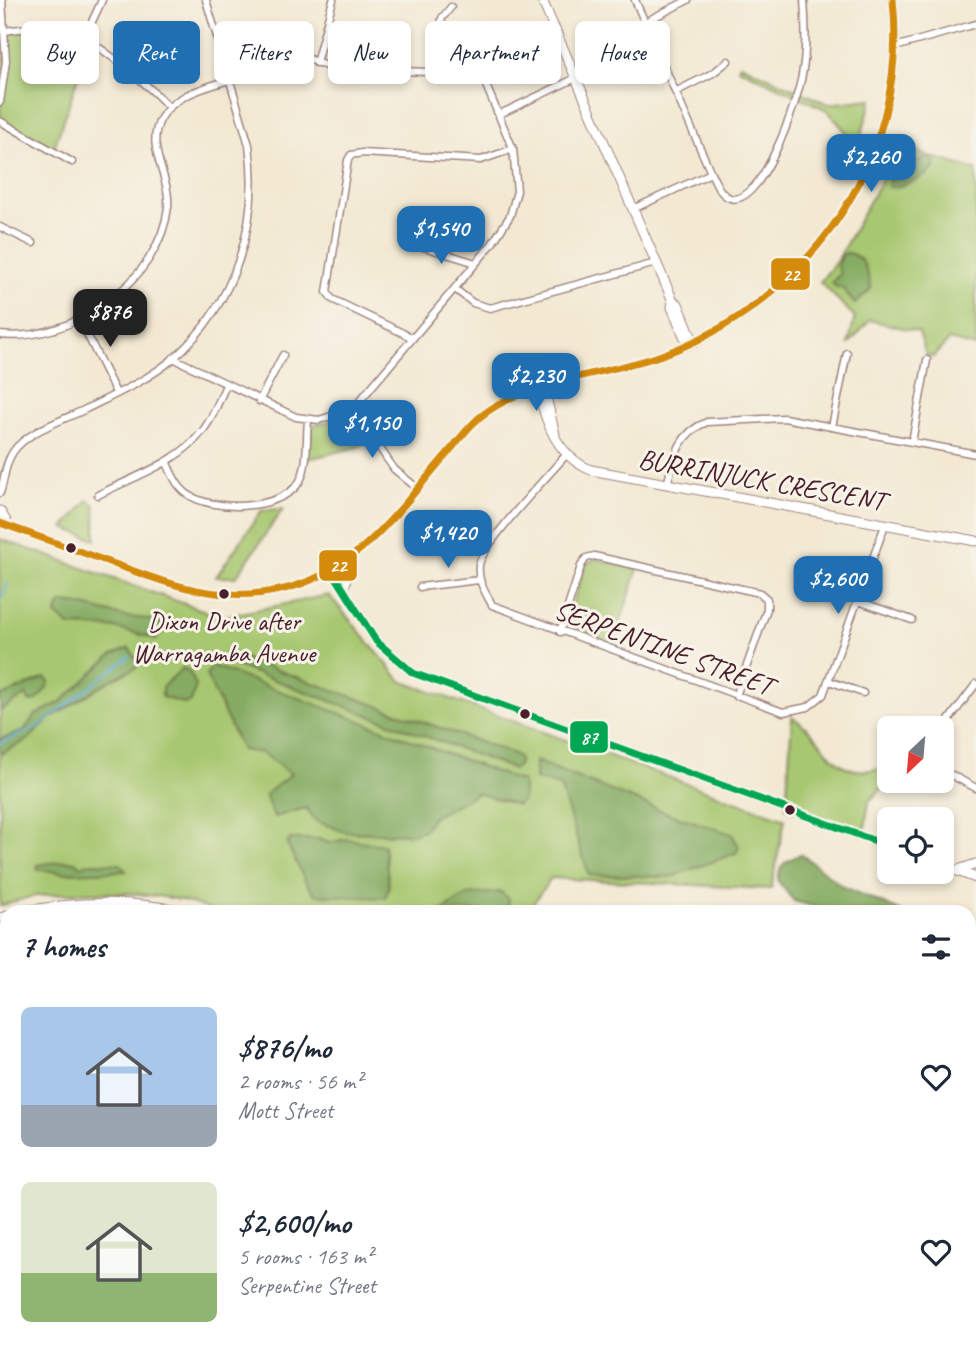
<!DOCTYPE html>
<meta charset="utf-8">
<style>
body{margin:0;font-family:Caveat,sans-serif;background:#f2f2f3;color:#1f2937;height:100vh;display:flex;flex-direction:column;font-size:26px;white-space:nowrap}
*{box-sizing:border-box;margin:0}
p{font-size:23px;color:#747a83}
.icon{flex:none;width:38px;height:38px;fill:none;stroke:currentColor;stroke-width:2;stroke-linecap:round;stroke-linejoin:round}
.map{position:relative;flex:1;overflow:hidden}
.sheet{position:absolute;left:0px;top:905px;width:976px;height:450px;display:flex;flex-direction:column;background:#fff;border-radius:21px 21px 0 0;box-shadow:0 4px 10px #0003}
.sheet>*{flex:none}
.top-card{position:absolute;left:21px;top:21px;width:934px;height:63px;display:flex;gap:14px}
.needle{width:46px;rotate:206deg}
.fabs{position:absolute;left:877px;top:716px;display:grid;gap:14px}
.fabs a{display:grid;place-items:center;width:77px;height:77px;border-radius:10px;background:#fff;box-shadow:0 4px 10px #0003;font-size:35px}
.price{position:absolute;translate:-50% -60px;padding:0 16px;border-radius:14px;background:#1f6fb2;color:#fff;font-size:23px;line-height:46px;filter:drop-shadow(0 2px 4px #0008)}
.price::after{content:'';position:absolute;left:50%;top:42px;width:21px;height:16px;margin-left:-10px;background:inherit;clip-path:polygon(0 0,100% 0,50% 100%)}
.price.active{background:#222;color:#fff}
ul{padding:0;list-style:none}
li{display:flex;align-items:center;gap:21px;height:175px;padding:0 21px}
li span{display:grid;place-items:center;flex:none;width:196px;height:140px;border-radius:10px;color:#555}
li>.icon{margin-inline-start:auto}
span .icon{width:84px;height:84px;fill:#fffc;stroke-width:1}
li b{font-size:30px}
h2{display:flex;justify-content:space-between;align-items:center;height:84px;padding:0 21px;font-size:30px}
.pill{padding:0 24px;border-radius:10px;background:#fff;box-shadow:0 4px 10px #0003;font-size:24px;line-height:63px}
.pill.active{background:#1f6fb2;color:#fff}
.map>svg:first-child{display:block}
.green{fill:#a7c76f;stroke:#78734d;stroke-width:2}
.forest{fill:#85ac62;stroke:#686646;stroke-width:2}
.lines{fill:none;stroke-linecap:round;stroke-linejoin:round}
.stream{stroke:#61aeda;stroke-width:2}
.street-casing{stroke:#9e847f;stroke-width:9}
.secondary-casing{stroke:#9e847f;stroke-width:11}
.street{stroke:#fff;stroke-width:6}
.secondary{stroke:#fff;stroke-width:9}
.bus-1-casing{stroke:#f7f3e8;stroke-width:12}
.bus-2-casing{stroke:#f7f3e8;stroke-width:12}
.bus-1{stroke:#d48b09;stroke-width:7}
.bus-2{stroke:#00a651;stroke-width:7}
.bus-dot{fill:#4a1f2b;stroke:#f7f3e8;stroke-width:2.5}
.labels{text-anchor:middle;stroke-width:6;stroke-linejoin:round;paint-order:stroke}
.bus-label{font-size:26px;fill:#4a1f2b;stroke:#f7f3e8}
.street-label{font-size:28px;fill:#4a1f2b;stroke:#f7f3e8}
.line-badge{stroke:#f7f3e8;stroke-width:2.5}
.badge-label{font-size:19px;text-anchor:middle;font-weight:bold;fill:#fff}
</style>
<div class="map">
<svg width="976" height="1354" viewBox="0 0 976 1354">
<rect width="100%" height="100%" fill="#f7f3e8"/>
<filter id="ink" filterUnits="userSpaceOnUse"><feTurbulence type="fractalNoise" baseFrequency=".0143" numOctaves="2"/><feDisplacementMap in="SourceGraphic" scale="14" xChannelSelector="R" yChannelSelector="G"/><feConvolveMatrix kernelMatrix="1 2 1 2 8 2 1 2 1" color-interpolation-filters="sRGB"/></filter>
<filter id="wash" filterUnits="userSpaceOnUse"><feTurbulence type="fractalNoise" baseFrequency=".00686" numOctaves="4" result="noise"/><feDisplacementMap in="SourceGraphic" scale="28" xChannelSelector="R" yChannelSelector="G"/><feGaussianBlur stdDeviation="1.57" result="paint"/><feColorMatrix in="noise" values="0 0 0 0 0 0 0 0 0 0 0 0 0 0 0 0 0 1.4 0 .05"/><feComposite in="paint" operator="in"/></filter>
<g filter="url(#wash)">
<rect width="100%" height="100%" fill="#f3e9d3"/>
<!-- green -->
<path class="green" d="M57 26 90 42 54 148 0 120 6 32Z
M740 64 828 104 872 99 858 146 827 110 738 68Z
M913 151 976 170V347L949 340 933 357 926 355 919 332 870 320 848 345 855 317 820 282 838 259 890 164Z
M349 417 356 419 369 440 358 447 308 459 312 425Z
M88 500 95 505 96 540 64 528Z
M283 509 236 577H216L262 510Z
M0 539 222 617 329 595 401 681 785 819 771 889 551 878 527 912H214C170 889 86 891 37 896 25 897 12 903 0 906Z
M595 559 638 569 612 647 564 627 586 564Z
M792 717C831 740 829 785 889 766L890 781 869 801 864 835 786 807Z
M0 1048 7 1067V1111L0 1114Z
M7 1288V1348H36L20 1354H0V1291Z"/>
<!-- forest -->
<path class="forest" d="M927 157 934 161 935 167C924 178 905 187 889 187V178L895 171Z
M848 253C866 257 868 273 871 289L855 304 842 288 836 287 832 282 840 274 837 266 842 255Z
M61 603C86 603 106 614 129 617 142 618 151 619 163 625L164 630 156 639 115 628 69 626 56 614Z
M129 648 138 662 136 668 111 680 48 720 28 740 0 754V739L23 732 35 715 61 702 112 655Z
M226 652 514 754 519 758V764L514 769 223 661Z
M213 666 523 782V800L517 805 477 793 433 817 424 830 410 834 345 832 316 821 306 808 274 817 265 795 291 774 262 753 242 750 206 675Z
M183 668 189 671 196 685 191 702 186 704 162 697V687Z
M45 678 49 681 48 686 37 700 30 702 26 695 0 711V697Z
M535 761 670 814 732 834 739 847 736 853 671 877 589 875 560 786 535 779Z
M290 839H319L328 843 347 839 384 845 389 886 385 898 316 895C303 884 297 860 287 845Z
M801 854 842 886 902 912H835L794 901 778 881C779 863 786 861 801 854Z
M66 861 76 862 80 866 91 863 120 864 126 871 65 873 37 869 38 865Z
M501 892 509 900 506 912H440L467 895Z
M916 1348H963L972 1354H920Z"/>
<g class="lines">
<!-- stream -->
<path class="stream" d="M0 602 8 583
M0 743 38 727 130 656"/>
</g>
</g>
<g filter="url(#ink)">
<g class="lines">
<!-- street casing -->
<g class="street-casing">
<path id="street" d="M635 0 711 173C716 182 719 194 730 198 762 208 798 99 802 75 807 50 806 25 804 0
M645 22 688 0
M4 31C24 29 45 24 64 29 94 38 147 84 169 107
M84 39 102 0
M895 47 976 24
M316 63 333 0
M433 72 442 18 451 7
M675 92 713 73 728 61
M0 102 6 61 2 0
M500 114 576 78
M0 121 72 162
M633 209 711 173
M0 227 33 243
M414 244 476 263
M455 289 473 303 490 308 656 263
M79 318 116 393
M0 335C72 343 160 281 168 207 171 176 144 148 161 118 175 94 205 88 229 80
M413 338 332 299 327 292 348 160 351 155 362 153 481 160 513 149
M173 358 296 417 319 420 353 409 492 244 510 216 517 191 513 149 485 83 476 74 331 68 250 35 238 33 218 38
M259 401 283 355
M353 409 394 469 417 488
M832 427 847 353
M912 442 927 360
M566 455C549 475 483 543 479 565 477 581 485 591 492 605L783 712 808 707 823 695 885 525
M166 461C171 472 176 485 186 493 210 512 278 511 298 484 309 469 306 438 308 420
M667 485C674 458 678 433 707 422L784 418 976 454
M0 493C5 479 4 465 13 452 27 431 64 420 86 409 116 394 148 380 174 358 235 304 260 224 249 145L206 0
M98 495C133 477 181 462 204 429 214 416 219 400 226 385
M420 587 479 580
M858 601 912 620
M560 632 581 566 586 558 594 556 760 593 767 599V609L736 696
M829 681 863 693
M942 729 976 684
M942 770 976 788
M0 960 7 958
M0 1030 7 1050
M970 1103 976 1107
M0 1123 7 1120
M970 1230 976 1220
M0 1285 7 1282
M970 1342 976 1347
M112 1348 115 1354
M195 1348 210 1354
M391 1348 406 1354
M598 1348 612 1354
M845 1348 853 1354
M41 1354 59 1348
M645 1354 648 1348
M729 1354 732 1348
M813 1354 816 1348"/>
</g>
<!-- secondary casing -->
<g class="secondary-casing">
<path id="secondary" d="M542 0 673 301 672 307 688 345
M673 301 678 304 694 343
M544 388 555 435
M538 390C546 423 557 456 591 470L976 541
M0 511 9 526
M0 523C36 536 73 549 109 562 166 583 218 604 280 590 357 574 398 510 446 455 460 439 471 422 488 411 533 380 605 374 656 357 806 306 910 161 893 0
M332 571 376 641 413 673 889 846
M345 584 350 559
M942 865 976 878
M958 870 976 864
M22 912C74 901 133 900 185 912
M0 918 7 916
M880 1348 889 1354
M891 1348 899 1354
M387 1354 390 1348"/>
</g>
<!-- street -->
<use href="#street" class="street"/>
<!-- secondary -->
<use href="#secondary" class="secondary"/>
<!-- bus-1 casing -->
<g class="bus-1-casing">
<path id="bus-1" d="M0 523C36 536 73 549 109 562 166 583 218 604 280 590 357 574 398 510 446 455 460 439 471 422 488 411 533 380 605 374 656 357 806 306 910 161 893 0"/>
</g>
<!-- bus-2 casing -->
<g class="bus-2-casing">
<path id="bus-2" d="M332 571 376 641 413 673 889 846"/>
</g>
<!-- bus-1 -->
<use href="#bus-1" class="bus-1"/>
<!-- bus-2 -->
<use href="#bus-2" class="bus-2"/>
</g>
</g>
<!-- markers -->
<g class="bus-dot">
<circle cx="71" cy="548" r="6"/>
<circle cx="224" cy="594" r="6"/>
<circle cx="525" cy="714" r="6"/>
<circle cx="790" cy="810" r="6"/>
</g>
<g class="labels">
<!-- bus labels -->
<g class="bus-label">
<text x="224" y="630">Dixon Drive after<tspan x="224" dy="32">Warragamba Avenue</tspan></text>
</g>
<!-- street labels -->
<g class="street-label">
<text transform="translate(762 479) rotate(10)" y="10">BURRINJUCK CRESCENT</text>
<text transform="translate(664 647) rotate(20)" y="10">SERPENTINE STREET</text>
</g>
</g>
<g class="line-badge">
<rect x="770" y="257" width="41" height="34" rx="7" fill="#d48b09"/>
<rect x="318" y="549" width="40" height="33" rx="7" fill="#d48b09"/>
<rect x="569" y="720" width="40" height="34" rx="7" fill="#00a651"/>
</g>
<g class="badge-label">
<text x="791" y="281">22</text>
<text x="338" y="572">22</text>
<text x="589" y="744">87</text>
</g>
</svg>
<div class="fabs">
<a><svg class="needle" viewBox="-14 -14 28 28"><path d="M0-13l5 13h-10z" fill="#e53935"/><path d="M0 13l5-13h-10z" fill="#747a83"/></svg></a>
<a><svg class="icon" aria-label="locate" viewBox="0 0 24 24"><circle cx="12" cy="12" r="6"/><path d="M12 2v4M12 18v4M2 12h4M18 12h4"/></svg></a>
</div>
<b class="price" style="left:871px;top:194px">$2,260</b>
<b class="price" style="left:441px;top:266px">$1,540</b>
<b class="price active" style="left:110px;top:349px">$876</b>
<b class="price" style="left:536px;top:413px">$2,230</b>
<b class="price" style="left:372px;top:460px">$1,150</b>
<b class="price" style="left:448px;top:570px">$1,420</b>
<b class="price" style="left:838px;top:616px">$2,600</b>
<div class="top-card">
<a class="pill">Buy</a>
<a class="pill active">Rent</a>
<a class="pill">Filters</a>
<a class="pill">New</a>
<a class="pill">Apartment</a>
<a class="pill">House</a>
</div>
<section class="sheet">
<h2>7 homes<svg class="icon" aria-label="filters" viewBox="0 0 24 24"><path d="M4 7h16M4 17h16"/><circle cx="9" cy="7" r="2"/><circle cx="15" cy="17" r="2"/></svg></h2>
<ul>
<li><span style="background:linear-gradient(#a9c7e8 70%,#9aa5b1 0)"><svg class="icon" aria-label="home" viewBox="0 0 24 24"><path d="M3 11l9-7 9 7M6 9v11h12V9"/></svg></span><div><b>$876/mo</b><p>2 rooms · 56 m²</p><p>Mott Street</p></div><svg class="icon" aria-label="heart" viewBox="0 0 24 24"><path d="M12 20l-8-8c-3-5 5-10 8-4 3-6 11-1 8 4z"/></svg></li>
<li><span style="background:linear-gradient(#dfe7d0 65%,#8fb573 0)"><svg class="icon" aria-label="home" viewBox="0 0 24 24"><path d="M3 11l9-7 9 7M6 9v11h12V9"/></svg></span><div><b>$2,600/mo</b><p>5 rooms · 163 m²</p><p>Serpentine Street</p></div><svg class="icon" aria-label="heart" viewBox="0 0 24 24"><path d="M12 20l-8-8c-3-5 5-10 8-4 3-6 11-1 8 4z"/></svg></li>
</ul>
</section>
</div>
